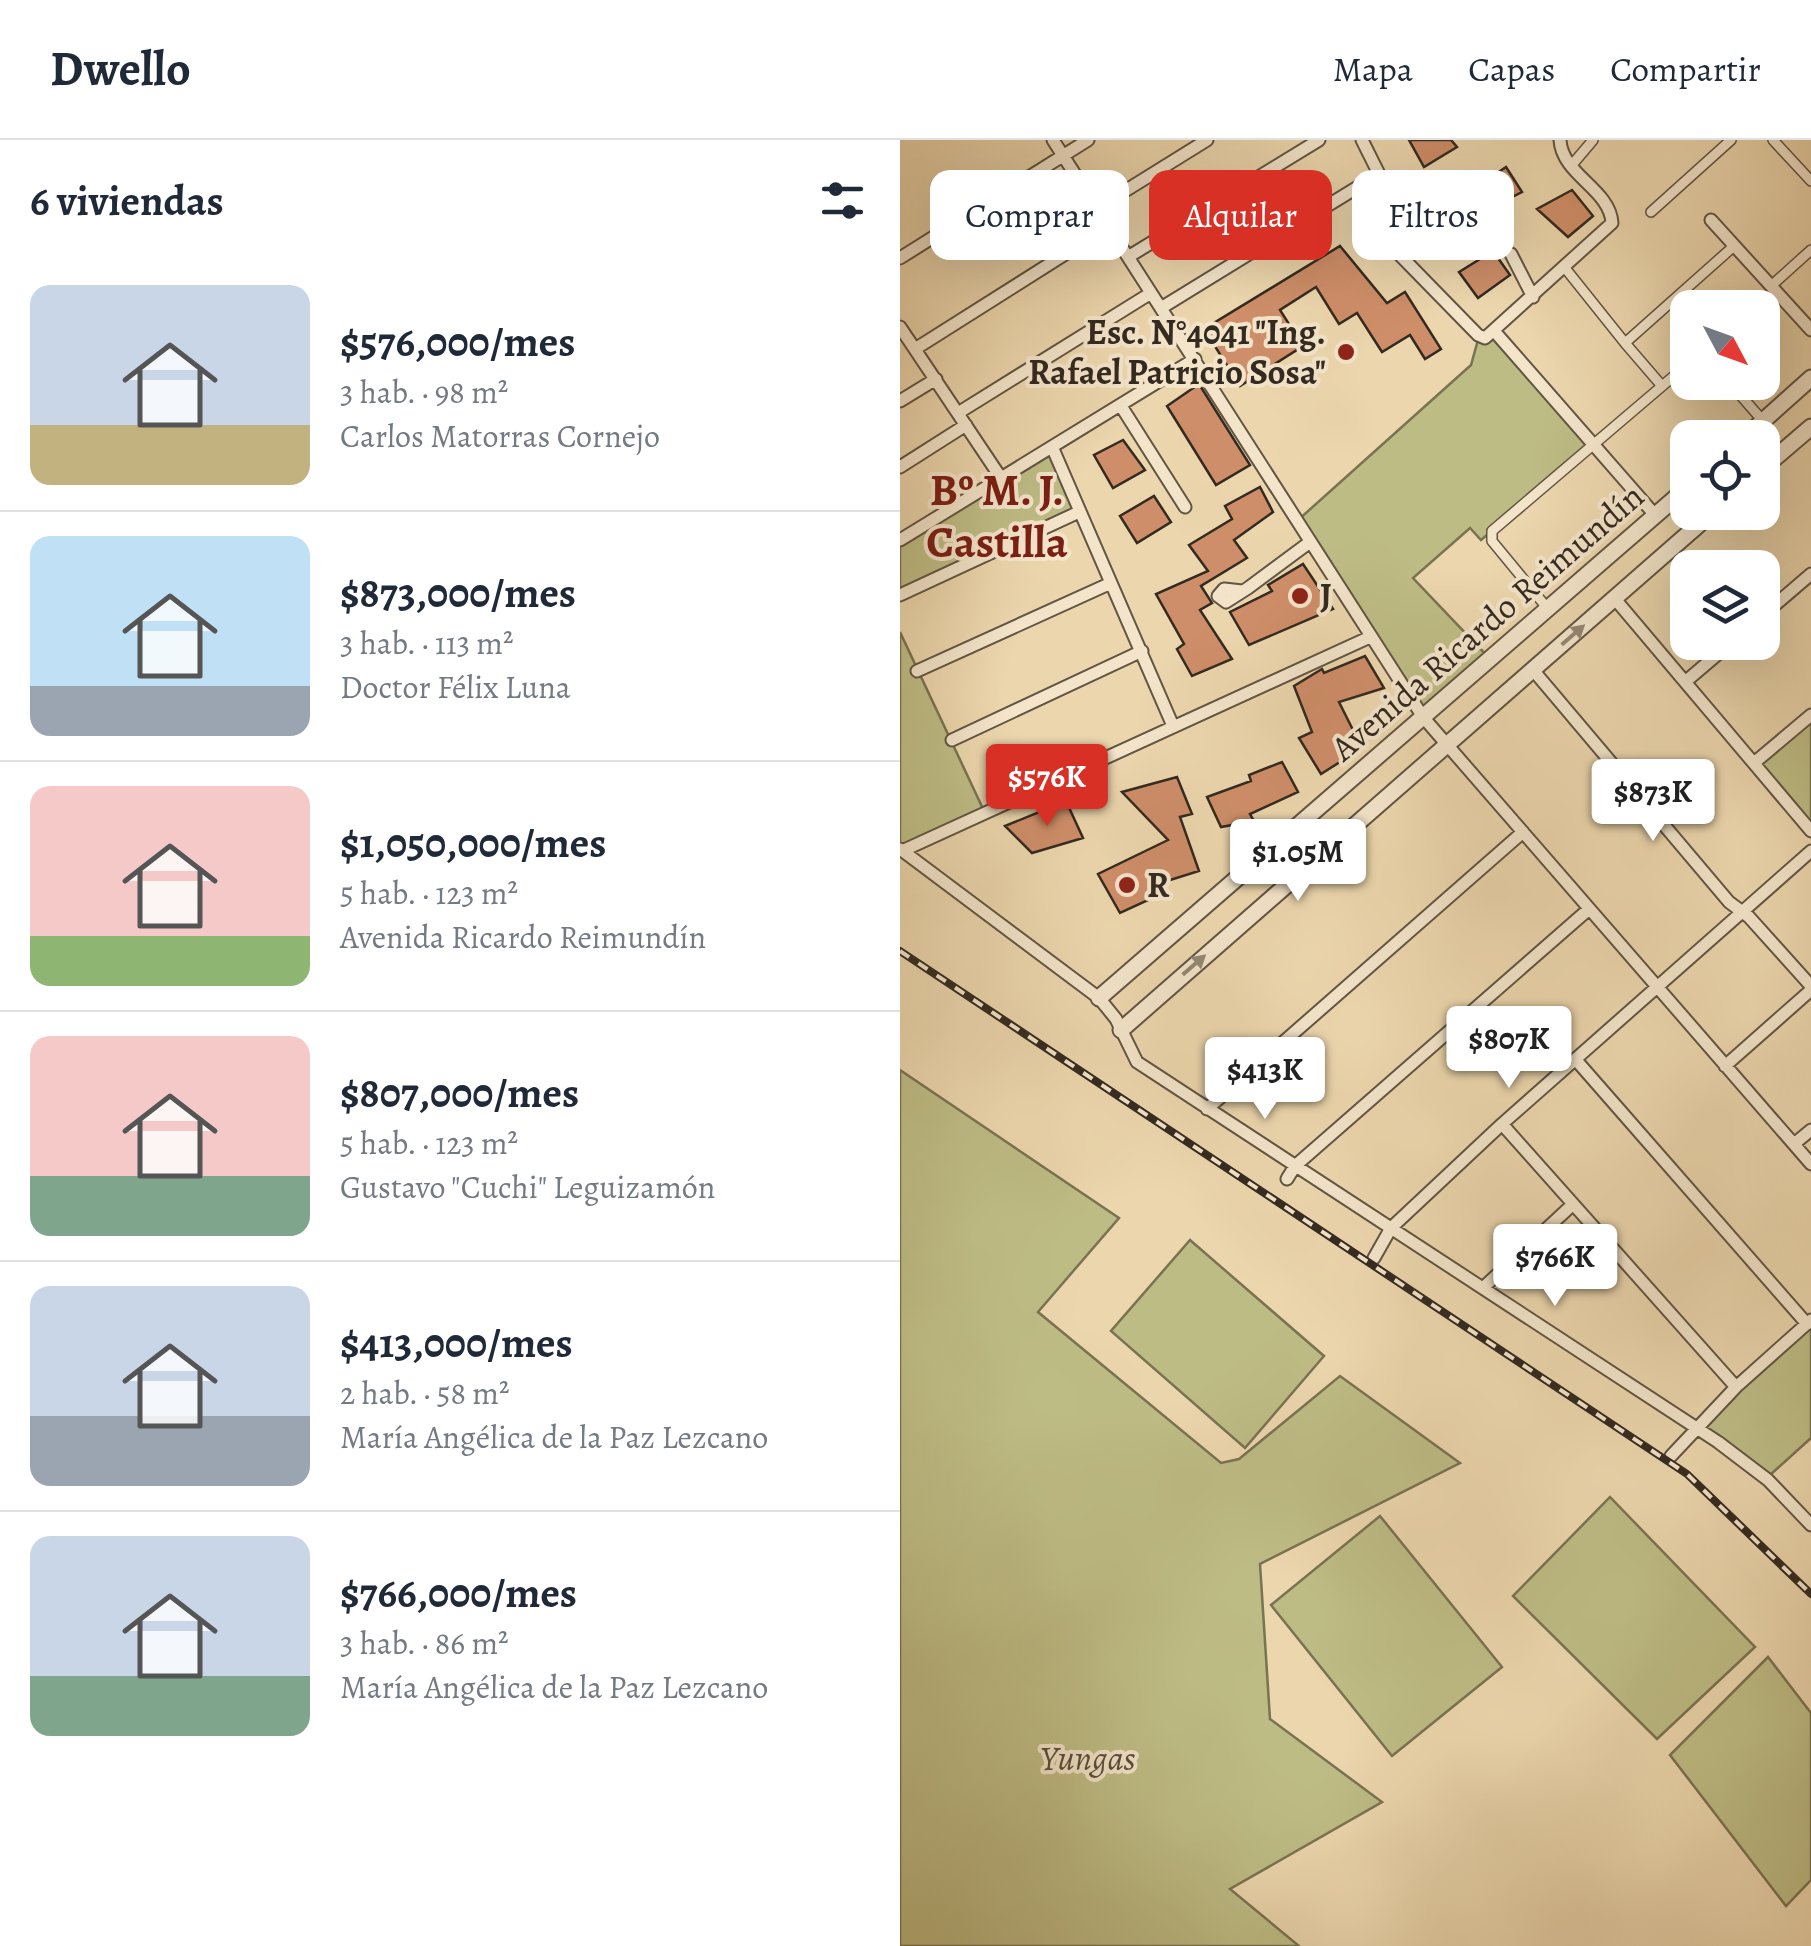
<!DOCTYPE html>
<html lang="es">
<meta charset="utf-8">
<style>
body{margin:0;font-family:Alegreya,serif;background:#f2f2f3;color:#1f2937;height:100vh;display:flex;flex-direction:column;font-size:38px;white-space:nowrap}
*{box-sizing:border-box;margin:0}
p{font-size:32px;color:#747a83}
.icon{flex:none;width:55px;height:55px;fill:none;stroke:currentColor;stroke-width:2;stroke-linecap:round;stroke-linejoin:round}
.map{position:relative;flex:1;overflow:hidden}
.details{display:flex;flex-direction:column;background:#fff;width:900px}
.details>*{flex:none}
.top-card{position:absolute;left:30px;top:30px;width:730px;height:90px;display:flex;gap:20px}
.needle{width:65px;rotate:131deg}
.fabs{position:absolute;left:770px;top:150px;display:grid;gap:20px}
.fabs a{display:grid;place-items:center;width:110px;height:110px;border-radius:20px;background:#fff;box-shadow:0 10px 40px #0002;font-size:50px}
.price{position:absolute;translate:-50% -85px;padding:0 22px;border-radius:10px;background:#fff;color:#222;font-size:32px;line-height:65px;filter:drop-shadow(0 2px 5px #0008)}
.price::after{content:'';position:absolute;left:50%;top:60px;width:30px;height:22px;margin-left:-15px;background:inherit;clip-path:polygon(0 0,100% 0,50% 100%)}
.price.selected{background:#d93025;color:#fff}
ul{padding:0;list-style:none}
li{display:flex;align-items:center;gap:30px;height:250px;padding:0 30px}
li+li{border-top:2px solid #e0e1e3}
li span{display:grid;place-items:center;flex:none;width:280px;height:200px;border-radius:20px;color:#555}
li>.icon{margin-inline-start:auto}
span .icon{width:120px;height:120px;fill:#fffc;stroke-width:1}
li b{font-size:42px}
h2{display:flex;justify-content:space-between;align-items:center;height:120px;padding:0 30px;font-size:42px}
.pill{padding:0 35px;border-radius:20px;background:#fff;box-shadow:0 10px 40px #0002;font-size:35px;line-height:90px}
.pill.selected{background:#d93025;color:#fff}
header{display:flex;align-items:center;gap:60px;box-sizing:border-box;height:140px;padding:0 50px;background:#fff;border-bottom:2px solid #e0e1e3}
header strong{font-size:48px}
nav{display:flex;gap:55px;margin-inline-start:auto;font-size:35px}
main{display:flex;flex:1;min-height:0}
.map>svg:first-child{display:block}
.green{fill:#bebc85;stroke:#787352;stroke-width:2.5}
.building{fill:#ce8e69;stroke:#332a20;stroke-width:2.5}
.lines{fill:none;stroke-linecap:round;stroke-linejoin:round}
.pedestrian-casing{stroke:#615543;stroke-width:12}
.minor-casing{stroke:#615543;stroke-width:15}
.tertiary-casing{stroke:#615543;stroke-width:19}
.pedestrian{stroke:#f3e4ca;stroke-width:9}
.minor{stroke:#f3e4ca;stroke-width:11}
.tertiary{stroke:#f3e4ca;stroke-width:15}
.rail-casing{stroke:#332a20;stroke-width:8}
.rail{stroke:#f3e4ca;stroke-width:4;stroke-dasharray:11;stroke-linecap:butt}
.oneway{fill:#938775}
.poi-dot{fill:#8f2418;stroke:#f3e4ca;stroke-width:4}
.labels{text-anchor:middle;stroke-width:8;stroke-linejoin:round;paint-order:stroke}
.poi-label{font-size:35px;font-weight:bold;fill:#332a20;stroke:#f3e4ca;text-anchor:start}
.street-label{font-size:35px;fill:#332a20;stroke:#f3e4ca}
.park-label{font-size:35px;font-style:italic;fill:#564e39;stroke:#f3e4ca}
.district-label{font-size:45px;font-weight:bold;fill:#7a1f14;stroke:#f3e4ca}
</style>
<header>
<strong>Dwello</strong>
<nav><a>Mapa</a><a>Capas</a><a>Compartir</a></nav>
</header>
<main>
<section class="details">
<h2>6 viviendas<svg class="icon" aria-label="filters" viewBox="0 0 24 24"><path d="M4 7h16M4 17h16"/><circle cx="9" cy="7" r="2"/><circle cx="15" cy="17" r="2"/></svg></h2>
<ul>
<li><span style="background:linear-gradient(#c9d6e8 70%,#c2b280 0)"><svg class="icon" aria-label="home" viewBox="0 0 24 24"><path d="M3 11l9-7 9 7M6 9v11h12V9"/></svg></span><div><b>$576,000/mes</b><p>3 hab. · 98 m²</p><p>Carlos Matorras Cornejo</p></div></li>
<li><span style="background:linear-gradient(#bfe0f5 75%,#9aa5b1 0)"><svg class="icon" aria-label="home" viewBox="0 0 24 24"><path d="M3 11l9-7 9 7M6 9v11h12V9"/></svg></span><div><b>$873,000/mes</b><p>3 hab. · 113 m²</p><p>Doctor Félix Luna</p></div></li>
<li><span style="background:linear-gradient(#f6c9c9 75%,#8fb573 0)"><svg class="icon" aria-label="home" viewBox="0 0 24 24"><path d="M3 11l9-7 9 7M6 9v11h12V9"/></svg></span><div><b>$1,050,000/mes</b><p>5 hab. · 123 m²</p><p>Avenida Ricardo Reimundín</p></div></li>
<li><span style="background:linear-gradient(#f6c9c9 70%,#7fa58c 0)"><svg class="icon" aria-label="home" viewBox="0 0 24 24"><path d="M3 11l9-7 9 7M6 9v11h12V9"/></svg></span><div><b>$807,000/mes</b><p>5 hab. · 123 m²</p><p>Gustavo &quot;Cuchi&quot; Leguizamón</p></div></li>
<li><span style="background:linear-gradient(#c9d6e8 65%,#9aa5b1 0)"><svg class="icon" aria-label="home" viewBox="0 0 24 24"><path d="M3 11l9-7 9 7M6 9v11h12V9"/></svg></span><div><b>$413,000/mes</b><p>2 hab. · 58 m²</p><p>María Angélica de la Paz Lezcano</p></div></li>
<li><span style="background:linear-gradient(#c9d6e8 70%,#7fa58c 0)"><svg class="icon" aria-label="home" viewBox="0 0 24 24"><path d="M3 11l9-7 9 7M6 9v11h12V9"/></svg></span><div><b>$766,000/mes</b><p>3 hab. · 86 m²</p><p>María Angélica de la Paz Lezcano</p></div></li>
</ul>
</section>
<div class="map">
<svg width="911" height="1806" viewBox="0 0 911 1806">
<rect width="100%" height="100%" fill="#ecd6ad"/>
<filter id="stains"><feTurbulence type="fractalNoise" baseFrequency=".002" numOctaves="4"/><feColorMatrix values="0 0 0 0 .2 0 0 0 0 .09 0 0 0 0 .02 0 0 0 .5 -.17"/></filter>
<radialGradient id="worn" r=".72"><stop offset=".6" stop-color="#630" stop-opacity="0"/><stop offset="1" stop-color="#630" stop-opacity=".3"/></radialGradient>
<!-- green -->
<path class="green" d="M595 192 692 306 581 400 570 388 513 438 590 519 523 577 397 381 571 225 578 200Z
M153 309 179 372 0 455V400Z
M0 492 85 673 0 709Z
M911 575V691L854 624Z
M0 930 219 1078 138 1172 321 1323 339 1319 440 1236 560 1323 360 1424 370 1579 482 1662 330 1749 399 1806H0Z
M290 1100 424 1216 345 1308 211 1191Z
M911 1185V1298L869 1336 802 1285Z
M710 1357 855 1507 757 1599 613 1456Z
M480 1376 602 1527 492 1616 371 1465Z
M868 1517 911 1573V1740L886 1766 770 1615Z"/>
<!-- building -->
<path class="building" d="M509 0H551L557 7 524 27Z
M606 27 622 52 588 69 575 48Z
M672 50 693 76 668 97 637 69Z
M559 67 573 89 546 103 528 81Z
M440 106 487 163 505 152 541 209 525 219 510 195 482 212 457 173 439 184 416 147 380 170 403 206 340 246 304 189Z
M593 111 610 135 578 158 559 132Z
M299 244 350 325 316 345 267 266Z
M223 300 245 330 213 348 194 315Z
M360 347 373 372 334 400 347 418 301 446 312 463 300 470 332 519 292 536 277 509 284 504 256 454 308 431 289 405 332 379 325 366Z
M254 356 271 382 237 403 220 376Z
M403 424 433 469 349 505 330 472 372 451 368 445Z
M465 516 484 548 439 562 462 608 421 634 399 598 412 592 394 546 422 529 424 533Z
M382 622 398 652 350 674 354 681 321 687 307 657 351 641 349 635Z
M277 637 292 674 280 677 299 731 251 746 257 756 220 773 198 734 268 700 222 652Z
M166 661 183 698 132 713 105 686Z"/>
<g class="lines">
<!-- pedestrian casing -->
<g class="pedestrian-casing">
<path id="pedestrian" d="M873 0 911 41
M671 26 693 0
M751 72 831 0
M665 128 725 203 834 106
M871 146 911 110
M725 203 762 246
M829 242 863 281
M648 469 592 401V391L788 224"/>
</g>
<!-- minor casing -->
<g class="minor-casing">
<path id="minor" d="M153 0 523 577 911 1024
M462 0 479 34 492 107 578 195 585 198 712 83C710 49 662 35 660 0
M196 69 307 0
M811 80 911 190
M611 114 633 157
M228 117 419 0
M0 118 188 0
M261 168 479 34
M0 187 101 338
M595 192 755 375
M15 209 208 87
M0 261 36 239
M221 266 285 367
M58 273 251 153
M153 309 273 586
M0 327 66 285
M0 400 295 219
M342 451 324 449 318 456 326 462 348 448 410 402
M0 455 179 372
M715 459 911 691
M862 476 911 434
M633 530 829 762 849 777 911 846
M17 531 211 443
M785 542 832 502
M52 600 242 511
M854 623 911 575
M0 709 199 858 216 879 237 922 818 1302 868 1340 911 1385
M2 711 470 497
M676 920 907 1184
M825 926 911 850
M307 969 623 692
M602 984 836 1247
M894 1004 911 990
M387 1039 395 1026 689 769
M474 1118 491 1088 602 984 911 711
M585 1146 671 1066
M771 1316 836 1247 911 1180"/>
</g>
<!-- tertiary casing -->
<g class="tertiary-casing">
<path id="tertiary" d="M844 298 911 238
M862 329 911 287
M199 858 788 347
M221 890 813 372"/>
</g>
<!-- pedestrian -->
<use href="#pedestrian" class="pedestrian"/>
<!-- minor -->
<use href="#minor" class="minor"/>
<!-- tertiary -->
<use href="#tertiary" class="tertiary"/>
<!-- rail casing -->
<g class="rail-casing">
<path id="rail" d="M0 811 787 1334 911 1454"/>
</g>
<!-- rail -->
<use href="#rail" class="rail"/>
</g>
<!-- one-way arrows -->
<defs><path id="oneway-solid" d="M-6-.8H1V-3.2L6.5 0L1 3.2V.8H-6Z" transform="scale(2.5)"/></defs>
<g class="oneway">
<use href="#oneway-solid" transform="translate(673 495) rotate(-41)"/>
<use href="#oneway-solid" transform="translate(294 825) rotate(-41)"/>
</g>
<!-- markers -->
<g class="poi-dot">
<circle cx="446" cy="212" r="10"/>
<circle cx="400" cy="456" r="10"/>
<circle cx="227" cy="745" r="10"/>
</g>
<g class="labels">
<!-- poi labels -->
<g class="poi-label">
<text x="426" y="204" text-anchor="end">Esc. N°4041 "Ing.<tspan x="426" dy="40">Rafael Patricio Sosa"</tspan></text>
<text x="420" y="468">J</text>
<text x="247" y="757">R</text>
</g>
<!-- street labels -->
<g class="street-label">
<text transform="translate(587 482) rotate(-41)" y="12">Avenida Ricardo Reimundín</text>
</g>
<!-- park labels -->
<g class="park-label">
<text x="188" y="1630">Yungas</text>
</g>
<!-- district labels -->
<g class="district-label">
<text x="97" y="365">Bº M. J.<tspan x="97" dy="52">Castilla</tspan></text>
</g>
</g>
<rect width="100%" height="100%" filter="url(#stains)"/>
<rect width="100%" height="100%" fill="url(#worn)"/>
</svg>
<div class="fabs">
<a><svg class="needle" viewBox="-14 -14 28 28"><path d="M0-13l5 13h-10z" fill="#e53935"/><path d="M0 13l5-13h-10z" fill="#747a83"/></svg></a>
<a><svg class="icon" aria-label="locate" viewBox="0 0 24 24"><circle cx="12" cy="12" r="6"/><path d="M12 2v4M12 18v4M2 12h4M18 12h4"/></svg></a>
<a><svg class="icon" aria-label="layers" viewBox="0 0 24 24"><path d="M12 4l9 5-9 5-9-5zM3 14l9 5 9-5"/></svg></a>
</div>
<b class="price selected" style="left:147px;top:689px">$576K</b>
<b class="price" style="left:753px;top:704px">$873K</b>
<b class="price" style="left:398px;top:764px">$1.05M</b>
<b class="price" style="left:609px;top:951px">$807K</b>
<b class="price" style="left:365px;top:982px">$413K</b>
<b class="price" style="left:655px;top:1169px">$766K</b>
<div class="top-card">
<a class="pill">Comprar</a>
<a class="pill selected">Alquilar</a>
<a class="pill">Filtros</a>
</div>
</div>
</main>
